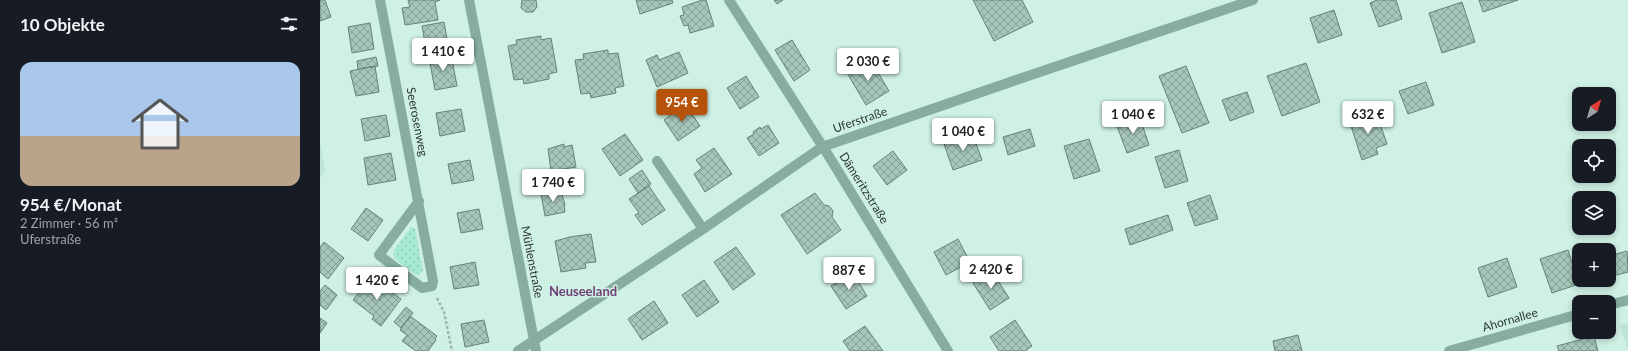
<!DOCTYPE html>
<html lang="de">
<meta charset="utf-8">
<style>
body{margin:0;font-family:Lato,sans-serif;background:#242831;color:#f1f3f6;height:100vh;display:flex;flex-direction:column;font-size:15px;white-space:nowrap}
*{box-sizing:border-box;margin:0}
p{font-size:13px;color:#9ea1a6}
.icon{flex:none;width:22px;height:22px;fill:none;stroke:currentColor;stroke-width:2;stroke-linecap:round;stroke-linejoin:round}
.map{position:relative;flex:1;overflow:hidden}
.side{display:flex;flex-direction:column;background:#171b24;width:320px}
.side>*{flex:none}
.needle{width:26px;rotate:37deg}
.tools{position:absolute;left:1252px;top:87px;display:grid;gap:8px}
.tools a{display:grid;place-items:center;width:44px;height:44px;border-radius:8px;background:#171b24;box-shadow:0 2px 6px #0003;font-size:20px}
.price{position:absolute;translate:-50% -34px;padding:0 9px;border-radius:4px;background:#fff;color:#222;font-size:13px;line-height:26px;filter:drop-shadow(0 1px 2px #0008)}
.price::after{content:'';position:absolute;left:50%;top:24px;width:12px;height:9px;margin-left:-6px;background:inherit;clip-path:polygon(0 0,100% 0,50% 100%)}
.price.on{background:#b45309;color:#fff}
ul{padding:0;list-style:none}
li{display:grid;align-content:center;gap:8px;height:212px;padding:0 20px}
li span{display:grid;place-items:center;height:124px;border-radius:12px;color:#555}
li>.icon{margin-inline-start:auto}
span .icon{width:72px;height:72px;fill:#fffc;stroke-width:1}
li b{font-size:17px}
h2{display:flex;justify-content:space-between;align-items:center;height:48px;padding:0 20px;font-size:17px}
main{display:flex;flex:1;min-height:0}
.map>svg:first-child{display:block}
.built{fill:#bce5d6}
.grass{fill:url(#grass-dots)}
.building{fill:url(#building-cross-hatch);stroke:#658379}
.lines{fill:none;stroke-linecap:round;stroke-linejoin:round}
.path{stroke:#9cb7ad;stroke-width:2.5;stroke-dasharray:3 2;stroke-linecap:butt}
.minor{stroke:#86ada0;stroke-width:10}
.labels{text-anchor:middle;stroke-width:3;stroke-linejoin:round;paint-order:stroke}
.street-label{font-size:12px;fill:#2b3833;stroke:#cff0e4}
.neighbourhood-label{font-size:13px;font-weight:bold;fill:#6f4277;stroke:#cff0e4}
</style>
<main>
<section class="side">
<h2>10 Objekte<svg class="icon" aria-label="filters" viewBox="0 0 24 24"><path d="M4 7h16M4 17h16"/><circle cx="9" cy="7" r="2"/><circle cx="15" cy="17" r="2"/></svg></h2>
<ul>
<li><span style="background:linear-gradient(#a9c7e8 60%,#b9a48a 0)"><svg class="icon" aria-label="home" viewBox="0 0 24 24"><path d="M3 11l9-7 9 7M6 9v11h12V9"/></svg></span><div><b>954 €/Monat</b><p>2 Zimmer · 56 m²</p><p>Uferstraße</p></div></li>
</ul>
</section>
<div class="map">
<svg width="1308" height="351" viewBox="0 0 1308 351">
<defs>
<pattern id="grass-dots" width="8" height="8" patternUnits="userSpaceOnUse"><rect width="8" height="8" fill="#a6ead2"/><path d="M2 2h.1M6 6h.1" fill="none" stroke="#8fc9b5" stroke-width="1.8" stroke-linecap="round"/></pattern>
<pattern id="building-cross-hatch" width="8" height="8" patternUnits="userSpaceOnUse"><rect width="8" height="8" fill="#a6c6ba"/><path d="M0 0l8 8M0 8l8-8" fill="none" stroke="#87a298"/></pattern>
</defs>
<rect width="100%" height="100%" fill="#cff0e4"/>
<!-- built -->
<path class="built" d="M0 142 5 171 0 178Z
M1308 323V351L1300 325Z"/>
<!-- grass -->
<path class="grass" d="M91 227 95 229 103 270 100 274 96 275 75 259 73 254 75 249Z"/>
<!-- building -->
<path class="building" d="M0 0H5L11 17 0 21Z
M88 0H120L115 2 118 20 85 25 82 8 90 7Z
M202 0H216L217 7 213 12H206L201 8Z
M316 0H352L353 3 320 14Z
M382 0H386L394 26 370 33 368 25 364 26 360 16 364 15 362 7Z
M454 0H463L457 4Z
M653 0H702L713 22 674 41Z
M1057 0H1076L1082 19 1059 27 1050 3Z
M1159 0H1198L1163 12Z
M1142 2 1155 42 1122 53 1109 13Z
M1014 10 1022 35 998 43 990 18Z
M124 22 128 44 106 48 102 26Z
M50 23 54 49 32 53 28 27Z
M221 36V40L231 38 237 72 229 74V79L204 84 203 79 194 80 188 46 197 44 196 40Z
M472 40 490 70 474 81 455 50Z
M288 50V54L298 53 304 86 295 88 296 93 271 98 270 93 261 94 255 60 264 59 263 54Z
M359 52 368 73 337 87 326 60 337 55 339 60Z
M131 54 137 86 115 90 109 58Z
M56 57 58 66 38 69 37 61Z
M550 59 569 91 546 105 527 73Z
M986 63 1000 102 962 116 947 76Z
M55 66 59 92 36 96 30 71Z
M866 66 889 123 862 133 839 76Z
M426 76 439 97 420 109 407 88Z
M1106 82 1114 105 1088 114 1079 91Z
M927 92 934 112 910 121 902 100Z
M366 105 380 126 358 141 344 120 351 115 352 113Z
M141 109 145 131 120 136 116 113Z
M1045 114 1046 119 1057 115 1067 144 1056 148 1058 154 1042 160 1029 120Z
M66 115 70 136 45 141 41 119Z
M820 118 829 145 807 153 797 126Z
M448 125 459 143 439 156 427 138 434 134 433 132 440 127 441 129Z
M710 129 715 146 688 155 683 137Z
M305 134 323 160 300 176 282 149Z
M653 135 662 160 633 170 624 144Z
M769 139 780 171 754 179 744 146Z
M244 144V147L252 145 256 167 231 171 228 149Z
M394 148 412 174 385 192 374 174 382 168 376 160Z
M859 150 868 181 845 188 835 157Z
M573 151 587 170 567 185 553 166Z
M71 153 76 180 48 185 44 158Z
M150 160 154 180 132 184 128 164Z
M322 170 331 184 318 193 309 179Z
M329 186 345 210 322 225 315 215 319 213 309 199Z
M241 191 245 205H244L245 212 225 216 221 194Z
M495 193 504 205 509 206 513 211 512 217 521 230 487 254 461 215Z
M890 195 898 219 875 226 867 203Z
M46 208 63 220 48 241 31 229Z
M159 209 163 229 141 233 137 213Z
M848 215 853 230 810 245 805 229Z
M271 234 276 262 265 263 266 268 241 272 235 241 250 237Z
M638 239 650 262 626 275 614 252Z
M4 242 24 258 8 279 0 272V247Z
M416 247 435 274 413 290 394 262Z
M1248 250 1259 284 1232 293 1220 259Z
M1307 251 1308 272 1289 277V256Z
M1187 258 1197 287 1168 297 1158 268Z
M155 262 159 285 134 289 130 267Z
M672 271 689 298 670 310 653 283Z
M533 273 547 296 526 309 511 286Z
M51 277 81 299 61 326 52 319 54 316 33 300Z
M384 280 399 302 377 317 362 295Z
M5 285 17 295 6 310 0 305V291Z
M334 301 348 323 322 340 308 319Z
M86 307 93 313 81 328 74 322Z
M90 316 117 336 115 339 116 340 108 351H96L82 341 87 335 80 330Z
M0 318 7 323 0 333Z
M164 320 169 342 145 347 141 324Z
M695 320 712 346 705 351H679L670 337Z
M545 326 563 351H530L523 341Z
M978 335 982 351H955L953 341Z
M1274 336 1278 351H1239L1237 346Z"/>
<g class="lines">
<!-- path -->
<path class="path" d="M117 298 124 312 132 351"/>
<!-- minor -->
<path class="minor" d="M60 0 113 281 112 286 102 288 59 255 99 201
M149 0 216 351
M409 0 510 158 628 351
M337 161 383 229
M1289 305 1308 300
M198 351 383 229 502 147 699 79 933 0
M1129 351 1259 314"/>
</g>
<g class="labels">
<!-- street labels -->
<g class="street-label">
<text transform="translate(540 120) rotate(-19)" y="4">Uferstraße</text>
<text transform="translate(97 122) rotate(79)" y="4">Seerosenweg</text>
<text transform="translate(544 188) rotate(58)" y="4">Dämeritzstraße</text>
<text transform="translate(212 262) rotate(79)" y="4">Mühlenstraße</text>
<text transform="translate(1190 320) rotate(-16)" y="4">Ahornallee</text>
</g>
<!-- neighbourhood labels -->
<g class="neighbourhood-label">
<text x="263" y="296">Neuseeland</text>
</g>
</g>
</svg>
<div class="tools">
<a><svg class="needle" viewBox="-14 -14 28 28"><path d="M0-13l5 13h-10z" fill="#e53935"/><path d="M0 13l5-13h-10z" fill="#9ea1a6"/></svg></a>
<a><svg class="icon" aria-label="locate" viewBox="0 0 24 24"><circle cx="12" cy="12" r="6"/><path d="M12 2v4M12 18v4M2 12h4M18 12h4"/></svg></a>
<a><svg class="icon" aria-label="layers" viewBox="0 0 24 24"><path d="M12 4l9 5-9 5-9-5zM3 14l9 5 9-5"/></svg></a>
<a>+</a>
<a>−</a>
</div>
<b class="price" style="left:123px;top:72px">1 410 €</b>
<b class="price" style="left:548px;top:82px">2 030 €</b>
<b class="price on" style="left:362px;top:123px">954 €</b>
<b class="price" style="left:813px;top:135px">1 040 €</b>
<b class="price" style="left:1048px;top:135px">632 €</b>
<b class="price" style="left:643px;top:152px">1 040 €</b>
<b class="price" style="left:233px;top:203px">1 740 €</b>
<b class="price" style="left:671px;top:290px">2 420 €</b>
<b class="price" style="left:529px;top:291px">887 €</b>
<b class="price" style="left:57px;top:301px">1 420 €</b>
</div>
</main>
